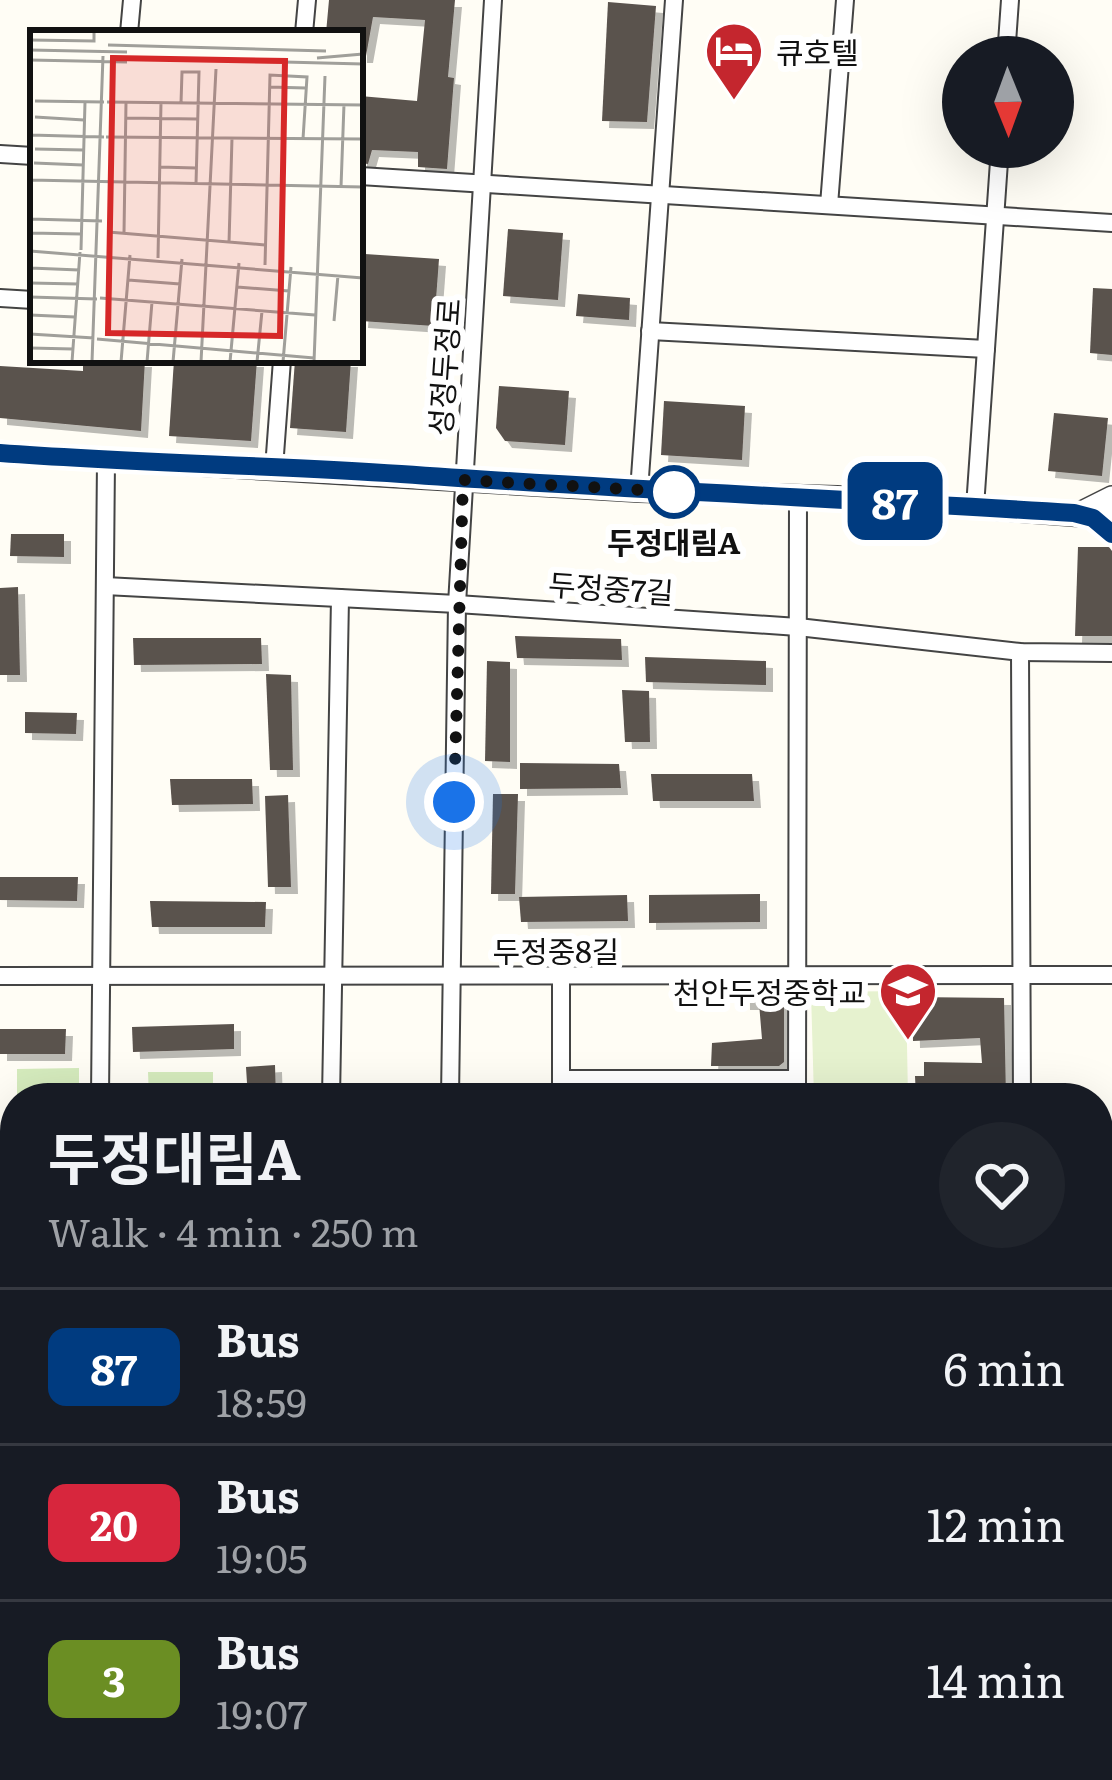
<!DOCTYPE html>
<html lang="en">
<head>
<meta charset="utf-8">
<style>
  :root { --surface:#171b24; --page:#20242c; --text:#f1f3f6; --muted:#9ea1a6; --line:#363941 }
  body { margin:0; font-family:Literata,"Noto Sans KR",serif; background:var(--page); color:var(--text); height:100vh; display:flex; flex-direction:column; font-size:45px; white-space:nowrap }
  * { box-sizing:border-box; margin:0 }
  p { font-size:39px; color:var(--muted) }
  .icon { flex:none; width:66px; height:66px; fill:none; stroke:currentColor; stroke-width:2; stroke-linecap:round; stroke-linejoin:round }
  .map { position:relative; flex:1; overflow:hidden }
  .drawer { position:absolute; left:0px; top:1083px; width:1113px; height:699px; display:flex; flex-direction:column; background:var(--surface); border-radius:48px 48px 0 0; box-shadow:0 12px 48px #0002 }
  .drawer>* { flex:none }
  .badge { padding:0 24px; border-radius:18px; font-size:42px; line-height:78px }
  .needle { width:78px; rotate:179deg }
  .tools { position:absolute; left:942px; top:36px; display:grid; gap:24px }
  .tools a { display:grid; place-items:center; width:132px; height:132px; border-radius:50%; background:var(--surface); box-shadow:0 12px 48px #0002; font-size:60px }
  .you { position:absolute; width:60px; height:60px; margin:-30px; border:9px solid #fff; border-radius:50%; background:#1a73e8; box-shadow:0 0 0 18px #1a73e833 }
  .map>.badge { position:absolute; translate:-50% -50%; box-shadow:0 0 0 6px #fff }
  .round { display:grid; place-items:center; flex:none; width:126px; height:126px; border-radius:63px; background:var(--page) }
  .summary { display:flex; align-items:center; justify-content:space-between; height:204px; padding:0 48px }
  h1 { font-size:57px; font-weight:700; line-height:90px }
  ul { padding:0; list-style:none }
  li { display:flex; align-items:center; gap:36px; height:156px; padding:0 48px; border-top:3px solid var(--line) }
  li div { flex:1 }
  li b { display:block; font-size:45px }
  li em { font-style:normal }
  li .badge { min-width:132px; font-weight:700; text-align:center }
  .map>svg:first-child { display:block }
  .green { fill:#d5ebbd }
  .pitch { fill:#e6f2cf }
  .building { fill:#5a524d; filter:url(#shadow) }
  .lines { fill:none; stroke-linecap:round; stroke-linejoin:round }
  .secondary-tunnel { stroke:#dbdad3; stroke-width:24; stroke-dasharray:24 12; stroke-linecap:butt }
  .minor-casing { stroke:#444; stroke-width:20 }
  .tertiary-casing { stroke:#444; stroke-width:24 }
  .secondary-casing { stroke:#333; stroke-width:27 }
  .minor { stroke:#fff; stroke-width:16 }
  .tertiary { stroke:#fff; stroke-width:21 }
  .secondary { stroke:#fff6b0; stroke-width:24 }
  .line-casing { stroke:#fff; stroke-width:27 }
  .line { stroke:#003b80; stroke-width:18 }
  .walk { stroke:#111; stroke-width:12; stroke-dasharray:0 21.6 }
  .stop-dot { fill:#fff; stroke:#003b80; stroke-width:6 }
  .labels { text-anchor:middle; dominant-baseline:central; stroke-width:12; stroke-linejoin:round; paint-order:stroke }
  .poi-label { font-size:30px; fill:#111; stroke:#fff; text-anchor:start }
  .street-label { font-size:30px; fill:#111; stroke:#fff }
  .stop-label { font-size:30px; font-weight:bold; fill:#111; stroke:#fff }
  .inset-road { fill:none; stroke:#a09f9a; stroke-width:3 }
  .view { fill:#d62828; fill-opacity:0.15; stroke:#d62828; stroke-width:6 }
  .inset-edge { fill:none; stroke:#111; stroke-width:6 }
</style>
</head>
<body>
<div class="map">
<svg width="1112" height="1780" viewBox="0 0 1112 1780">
  <defs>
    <filter id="shadow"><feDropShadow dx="7" dy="7" stdDeviation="0" flood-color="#0004"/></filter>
  </defs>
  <rect width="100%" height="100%" fill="#fffdf5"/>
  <g class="green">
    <path d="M 79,1068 L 79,1098 L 17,1098 L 17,1069 Z"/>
    <path d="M 148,1072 L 213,1072 L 213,1098 L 149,1098 Z"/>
    <path d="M 581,1087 L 777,1087 L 787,1098 L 572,1098 Z"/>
  </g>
  <path class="pitch" d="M 906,991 L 908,1098 L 814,1098 L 811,992 Z"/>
  <g class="building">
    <path d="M 329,0 L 455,0 L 448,77 L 454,78 L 447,169 L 418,167 L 418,152 L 372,150 L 368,164 L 360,163 L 360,96 L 417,101 L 425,20 L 373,17 L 366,56 L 360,56 L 360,33 L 326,33 Z"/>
    <path d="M 608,2 L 656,6 L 647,122 L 602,121 Z"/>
    <path d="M 508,229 L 563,233 L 558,300 L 503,296 Z"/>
    <path d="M 365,254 L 439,259 L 434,326 L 361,321 Z"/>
    <path d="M 1093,288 L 1112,289 L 1112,355 L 1090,353 Z"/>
    <path d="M 578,294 L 630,298 L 629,320 L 576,316 Z"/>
    <path d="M 83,360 L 145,360 L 141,431 L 0,418 L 0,366 L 83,371 Z"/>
    <path d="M 174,360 L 257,360 L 251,441 L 169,436 Z"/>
    <path d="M 295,360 L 351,360 L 346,432 L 290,428 Z"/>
    <path d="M 499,386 L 569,391 L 565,445 L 505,441 L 496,428 Z"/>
    <path d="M 664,401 L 745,406 L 742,460 L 661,455 Z"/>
    <path d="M 1054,413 L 1108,418 L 1102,476 L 1048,471 Z"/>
    <path d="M 11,534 L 64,534 L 64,557 L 10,556 Z"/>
    <path d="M 1078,547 L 1109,547 L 1112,551 L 1112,636 L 1075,636 Z"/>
    <path d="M 18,587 L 20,675 L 0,675 L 0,588 Z"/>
    <path d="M 515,636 L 621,639 L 622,660 L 517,658 Z"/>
    <path d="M 133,638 L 261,638 L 262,664 L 134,665 Z"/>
    <path d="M 645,657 L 766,661 L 766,685 L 646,682 Z"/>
    <path d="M 487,661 L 510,662 L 510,762 L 485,761 Z"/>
    <path d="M 266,674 L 291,675 L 293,770 L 270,770 Z"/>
    <path d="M 622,690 L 649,691 L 650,742 L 625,742 Z"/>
    <path d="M 25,712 L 77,713 L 76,734 L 25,733 Z"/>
    <path d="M 520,763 L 619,764 L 621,788 L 520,789 Z"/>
    <path d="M 651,774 L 752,774 L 754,801 L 653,801 Z"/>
    <path d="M 170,779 L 252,779 L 253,804 L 172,805 Z"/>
    <path d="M 493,794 L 518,794 L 515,894 L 491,894 Z"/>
    <path d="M 288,795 L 291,887 L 268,887 L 265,796 Z"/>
    <path d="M 0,877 L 78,877 L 77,901 L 0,900 Z"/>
    <path d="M 760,894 L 760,922 L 649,923 L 649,895 Z"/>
    <path d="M 627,895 L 628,921 L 521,922 L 519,897 Z"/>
    <path d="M 150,901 L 266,902 L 265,927 L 152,927 Z"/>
    <path d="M 743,988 L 782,988 L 784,991 L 784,1062 L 779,1066 L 711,1066 L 712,1043 L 762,1039 L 759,1003 L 743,1003 Z"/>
    <path d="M 912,997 L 1004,998 L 1006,1098 L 916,1098 L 915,1076 L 924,1076 L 924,1062 L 982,1063 L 980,1038 L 913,1041 Z"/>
    <path d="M 234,1024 L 234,1049 L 133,1052 L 132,1027 Z"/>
    <path d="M 0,1029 L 66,1029 L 65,1054 L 0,1054 Z"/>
    <path d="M 275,1065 L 276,1098 L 248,1098 L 246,1067 Z"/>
    <rect x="0" y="1180" width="15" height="28"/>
    <rect x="0" y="1635" width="15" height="37"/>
  </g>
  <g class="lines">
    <path class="secondary-tunnel" d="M 1072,1777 L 1112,1778"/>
    <defs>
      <g id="minor">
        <path d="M 129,33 L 132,0"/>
        <path d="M 304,33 L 307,0"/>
        <path d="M 1006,57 L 1010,0"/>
        <path d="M 0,154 L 33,156"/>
        <path d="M 360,176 L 1112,223"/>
        <path d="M 829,205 L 845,0"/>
        <path d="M 0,298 L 33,300"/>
        <path d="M 650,331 L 986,349"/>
        <path d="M 274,468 L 282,360"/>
        <path d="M 639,491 L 674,0"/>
        <path d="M 975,507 L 1000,147"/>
        <path d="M 105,586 L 457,604 L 798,627 L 1020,652 L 1112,653"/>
        <path d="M 1020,652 L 1022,1098"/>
        <path d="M 0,976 L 1112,975"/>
        <path d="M 561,1079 L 797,1079"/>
        <path d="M 100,1098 L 106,461"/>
        <path d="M 331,1098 L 340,598"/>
        <path d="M 450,1098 L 457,604 L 493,0"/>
        <path d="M 561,1098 L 561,977"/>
        <path d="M 797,1098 L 798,496"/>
        <path d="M 1098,1270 L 1112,1270"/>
        <path d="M 0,1279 L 15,1279"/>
        <path d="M 0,1392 L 15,1392"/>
        <path d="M 1098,1495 L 1112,1495"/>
        <path d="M 0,1503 L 15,1503"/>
        <path d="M 0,1607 L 15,1607"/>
        <path d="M 0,1689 L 15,1690"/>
      </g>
      <g id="tertiary">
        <path d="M 0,453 L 639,491 L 837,497 L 1112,518"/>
        <path d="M 1080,513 L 1112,497"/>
      </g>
      <g id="secondary">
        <path d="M 1098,1755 L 1112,1755"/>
        <path d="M 0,1768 L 391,1771 L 404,1775 L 1072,1777"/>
      </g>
    </defs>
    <use href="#minor" class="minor-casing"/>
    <use href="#tertiary" class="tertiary-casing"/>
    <use href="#secondary" class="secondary-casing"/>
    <use href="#minor" class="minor"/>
    <use href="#tertiary" class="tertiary"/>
    <use href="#secondary" class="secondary"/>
  </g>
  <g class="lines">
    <defs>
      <path id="line" d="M 0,453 C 133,463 267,465 401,474 C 625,490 849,499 1074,513 L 1093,518 L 1112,534"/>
    </defs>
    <use href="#line" class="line-casing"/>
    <use href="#line" class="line"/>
    <path class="walk" d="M 454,802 L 463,480 L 679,492 L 674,492"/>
  </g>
  <defs>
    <symbol id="hotel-pin" viewBox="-11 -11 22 30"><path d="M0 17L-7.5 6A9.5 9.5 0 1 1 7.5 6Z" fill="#c4262e" stroke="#fff"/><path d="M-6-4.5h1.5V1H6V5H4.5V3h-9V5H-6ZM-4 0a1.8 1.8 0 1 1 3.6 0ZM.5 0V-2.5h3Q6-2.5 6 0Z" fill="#fff"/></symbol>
    <symbol id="school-pin" viewBox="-11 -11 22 30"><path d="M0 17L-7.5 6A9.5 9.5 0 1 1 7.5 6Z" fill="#c4262e" stroke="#fff"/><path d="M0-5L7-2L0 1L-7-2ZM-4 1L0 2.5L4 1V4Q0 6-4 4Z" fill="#fff"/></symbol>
  </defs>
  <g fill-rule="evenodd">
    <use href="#hotel-pin" x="701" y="18" width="66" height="90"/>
    <use href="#school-pin" x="875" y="958" width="66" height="90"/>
  </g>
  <circle class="stop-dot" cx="674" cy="492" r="24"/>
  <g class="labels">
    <g class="poi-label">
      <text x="776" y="51">큐호텔</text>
      <text x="866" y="991" text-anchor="end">천안두정중학교</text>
    </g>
    <g class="street-label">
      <text transform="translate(443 367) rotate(-86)">성정두정로</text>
      <text transform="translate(611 587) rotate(4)">두정중7길</text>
      <text x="556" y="950">두정중8길</text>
    </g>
    <g class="stop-label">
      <text x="674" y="541">두정대림A</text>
    </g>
  </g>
  <g transform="translate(30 30)">
    <rect width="333" height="333" fill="#fffdf5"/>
    <path class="inset-road" d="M 0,10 L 64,11 L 64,1M 78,15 L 296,21M 0,20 L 97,22M 89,28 L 333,34M 287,28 L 333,24M 0,30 L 97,32M 0,38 L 0,245M 239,57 L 276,58M 5,71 L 74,72M 77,72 L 333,75M 151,73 L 152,42 L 169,42 L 166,154M 5,87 L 54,90M 95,88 L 167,89M 0,105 L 74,107M 76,107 L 333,109M 5,119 L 53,120M 4,133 L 53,135M 129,137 L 166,138M 0,150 L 333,157M 311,157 L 314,74M 0,189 L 72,191M 78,202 L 235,215M 0,203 L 51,204M 94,203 L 96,72M 199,213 L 202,108M 51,220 L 55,72M 0,221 L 333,248M 128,228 L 131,72M 235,235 L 240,45 L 277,47 L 273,109M 0,238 L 49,240M 98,250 L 150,254M 0,253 L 48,254M 207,257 L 259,261M 0,267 L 67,269M 70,268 L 285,285M 0,285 L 45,287M 304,291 L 308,245M 0,304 L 64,308M 67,309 L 284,328M 0,318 L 43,319M 42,332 L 50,222M 62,332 L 73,26M 91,332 L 100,225M 117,332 L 122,272M 143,332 L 152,229M 171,332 L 186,39M 200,332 L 209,233M 227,332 L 232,281M 253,332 L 261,237M 284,332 L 295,46"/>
    <path class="view" d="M 83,28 L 255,31 L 250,306 L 78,303 Z"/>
    <rect width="333" height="333" class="inset-edge"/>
  </g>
</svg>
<div class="tools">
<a><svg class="needle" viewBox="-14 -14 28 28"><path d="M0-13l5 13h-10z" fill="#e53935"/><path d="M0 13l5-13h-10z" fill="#9ea1a6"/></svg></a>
</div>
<div class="you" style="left:454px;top:802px"></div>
<b class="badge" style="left:895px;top:501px;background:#003b80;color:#fff">87</b>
<section class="drawer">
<div class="summary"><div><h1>두정대림A</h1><p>Walk · 4 min · 250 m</p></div><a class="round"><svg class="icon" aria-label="heart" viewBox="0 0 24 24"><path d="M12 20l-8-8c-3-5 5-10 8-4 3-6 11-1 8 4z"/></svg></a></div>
<ul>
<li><span class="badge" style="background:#003b80;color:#fff">87</span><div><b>Bus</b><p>18:59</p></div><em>6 min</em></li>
<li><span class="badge" style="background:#d7263d;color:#fff">20</span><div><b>Bus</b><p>19:05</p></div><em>12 min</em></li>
<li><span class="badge" style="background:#6b8e23;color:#fff">3</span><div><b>Bus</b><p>19:07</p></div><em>14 min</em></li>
</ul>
</section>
</div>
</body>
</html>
